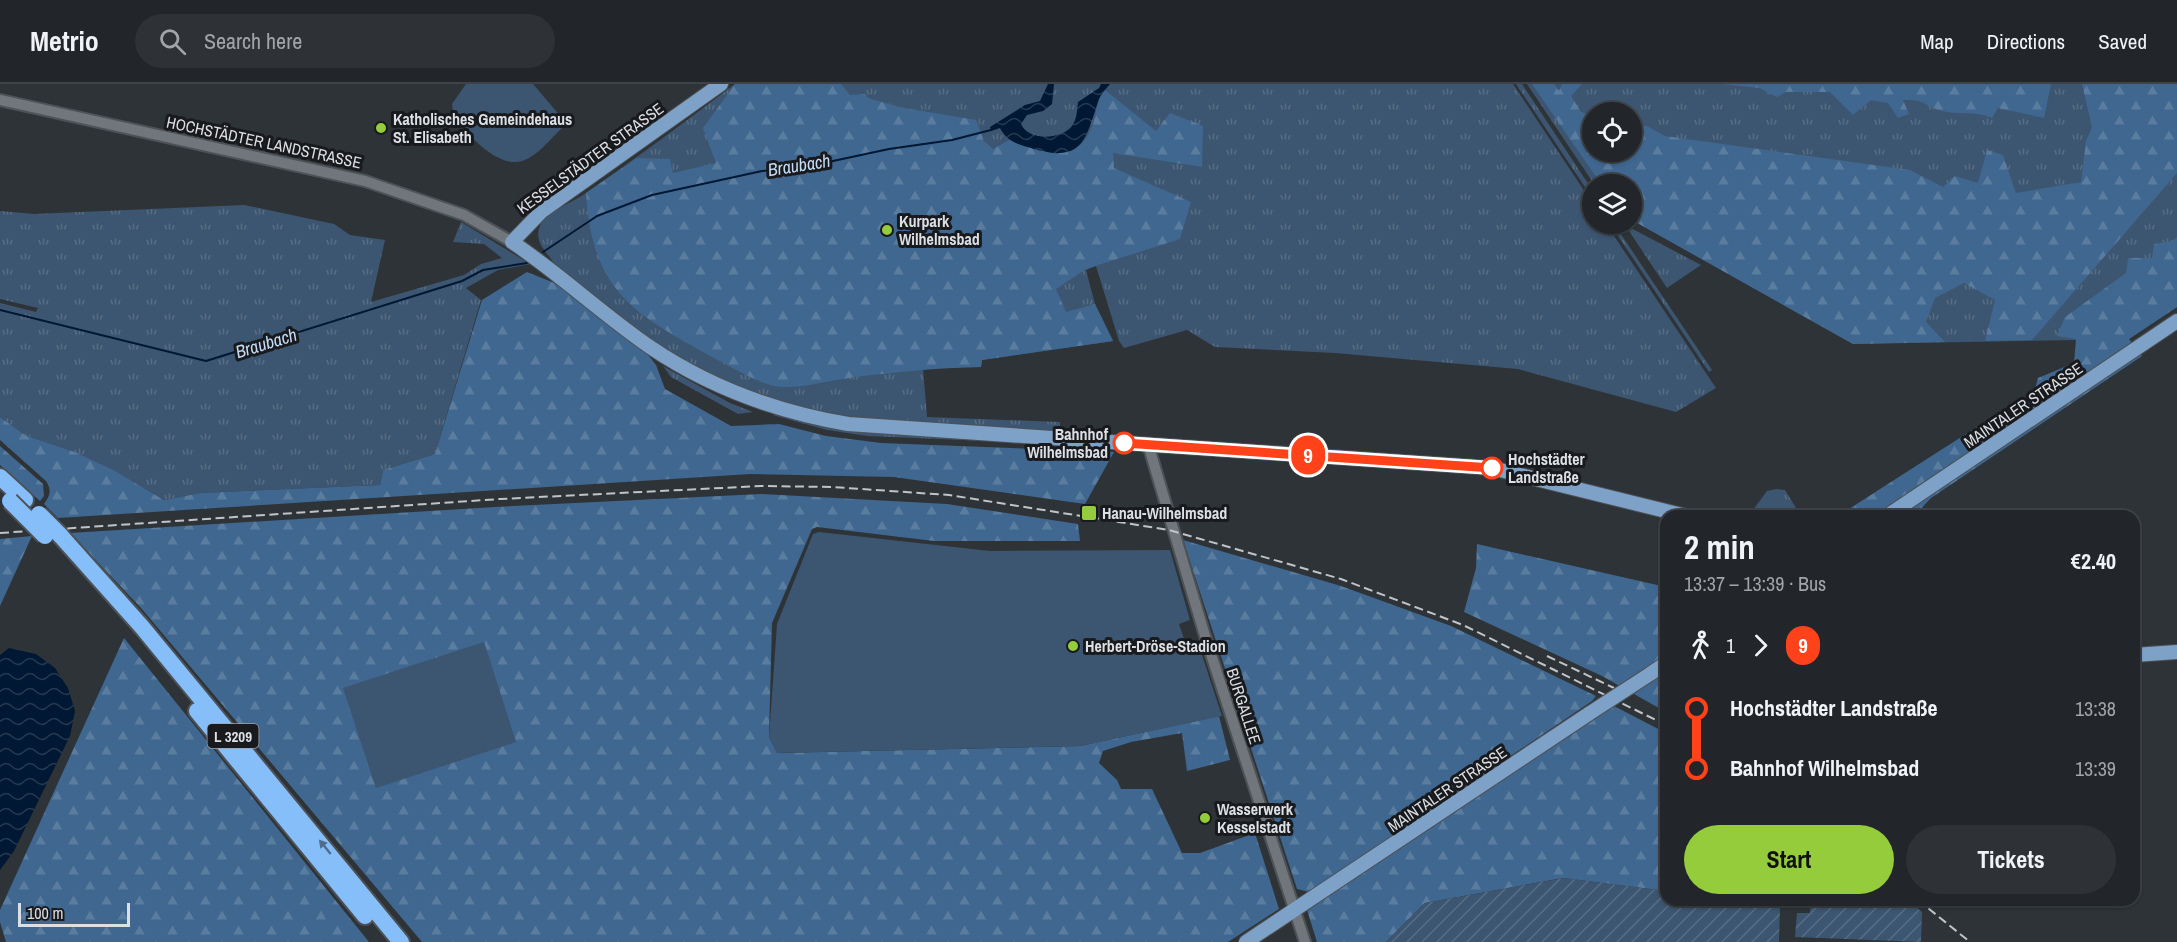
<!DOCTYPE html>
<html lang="en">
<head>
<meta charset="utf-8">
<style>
  :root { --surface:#22262a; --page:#2e3236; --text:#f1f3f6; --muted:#a2a5a8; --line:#3f4347; --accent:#95cc3b }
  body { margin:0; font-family:"Archivo Narrow",sans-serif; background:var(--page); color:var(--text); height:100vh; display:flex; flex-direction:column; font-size:22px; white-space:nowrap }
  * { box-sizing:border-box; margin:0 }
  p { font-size:20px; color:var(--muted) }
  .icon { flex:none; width:33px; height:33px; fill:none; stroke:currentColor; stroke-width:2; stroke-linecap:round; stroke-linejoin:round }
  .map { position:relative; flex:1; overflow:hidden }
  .side { position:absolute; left:1660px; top:426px; width:480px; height:396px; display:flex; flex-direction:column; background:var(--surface); border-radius:18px; box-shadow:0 2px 4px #0004,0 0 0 2px var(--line) }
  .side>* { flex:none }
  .badge { padding:0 12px; border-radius:20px; font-size:21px; line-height:39px }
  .tools { position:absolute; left:1582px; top:18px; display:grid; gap:12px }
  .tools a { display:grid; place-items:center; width:60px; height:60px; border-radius:50%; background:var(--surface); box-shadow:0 2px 4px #0004,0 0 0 2px var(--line); font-size:30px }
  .scale { position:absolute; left:18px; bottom:15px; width:112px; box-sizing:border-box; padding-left:6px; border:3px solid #dcdfe3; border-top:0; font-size:16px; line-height:21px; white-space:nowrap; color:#dcdfe3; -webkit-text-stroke:4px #181a1d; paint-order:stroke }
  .map>.badge { position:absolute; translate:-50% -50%; box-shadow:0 0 0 3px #fff }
  .legs { display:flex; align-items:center; gap:9px; height:66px; padding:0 24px; font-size:20px }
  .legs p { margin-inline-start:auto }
  .headline { display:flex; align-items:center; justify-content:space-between; height:102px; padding:0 24px }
  h1 { font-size:33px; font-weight:700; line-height:45px }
  .action { display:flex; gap:12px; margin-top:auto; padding:12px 24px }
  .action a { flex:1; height:69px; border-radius:36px; background:var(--accent); color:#111; font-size:24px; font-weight:700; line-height:69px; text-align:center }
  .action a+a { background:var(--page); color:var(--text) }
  ul { padding:0 24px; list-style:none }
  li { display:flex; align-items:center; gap:21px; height:60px; font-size:22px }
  li i { display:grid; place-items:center; width:9px; height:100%; margin:0 8px; background:currentColor }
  li i::after { content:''; width:15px; height:15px; margin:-8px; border:4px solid; border-radius:50%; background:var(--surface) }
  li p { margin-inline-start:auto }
  li:first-child i { background:linear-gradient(#0000 50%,currentColor 0) }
  li:last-child i { background:linear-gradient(currentColor 50%,#0000 0) }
  header { display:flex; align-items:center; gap:36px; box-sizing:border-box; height:84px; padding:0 30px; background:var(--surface); border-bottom:2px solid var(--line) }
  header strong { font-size:28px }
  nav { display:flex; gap:33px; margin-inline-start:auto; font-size:21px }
  .search { width:420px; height:54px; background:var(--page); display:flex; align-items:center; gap:15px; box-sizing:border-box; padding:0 21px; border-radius:33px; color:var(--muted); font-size:22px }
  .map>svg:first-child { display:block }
  .grass { fill:url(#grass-tufts); fill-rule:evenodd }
  .forest { fill:url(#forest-firs) }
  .garden { fill:url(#garden-furrows) }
  .pitch { fill:#3c5570 }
  .water { fill:url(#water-waves) }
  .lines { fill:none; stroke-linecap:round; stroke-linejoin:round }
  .stream { stroke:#001833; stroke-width:2 }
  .minor-casing { stroke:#4d5256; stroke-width:14 }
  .major-casing { stroke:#4d5256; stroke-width:16 }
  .highway-casing { stroke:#4d5256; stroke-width:20 }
  .minor { stroke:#71767c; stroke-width:10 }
  .major { stroke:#7ea1c8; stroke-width:14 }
  .highway { stroke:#86befa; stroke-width:16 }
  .rail { stroke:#c0c4c8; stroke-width:2; stroke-dasharray:9 4.5; stroke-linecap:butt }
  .major-bridge-casing { stroke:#4d5256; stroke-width:16; stroke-linecap:butt }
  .highway-bridge-casing { stroke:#4d5256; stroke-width:20; stroke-linecap:butt }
  .major-bridge { stroke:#7ea1c8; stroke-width:14 }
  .highway-bridge { stroke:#86befa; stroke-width:16 }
  .oneway { fill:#4f6c8c }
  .line-1-casing { stroke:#fff; stroke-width:14 }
  .line-1 { stroke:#ff421a; stroke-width:9 }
  .poi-dot { fill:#95cc3b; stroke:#181a1d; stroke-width:2 }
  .stop-1-dot { fill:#fff; stroke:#ff421a; stroke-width:3 }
  .labels { text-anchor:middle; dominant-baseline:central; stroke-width:6; stroke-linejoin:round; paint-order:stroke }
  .shield { fill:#181a1d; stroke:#a1a4a8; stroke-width:1.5 }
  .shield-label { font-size:15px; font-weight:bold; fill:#dcdfe3 }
  .poi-label { font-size:16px; font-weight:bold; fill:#dcdfe3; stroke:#181a1d; text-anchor:start }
  .street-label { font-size:16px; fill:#dcdfe3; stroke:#181a1d }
  .stop-label { font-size:16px; font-weight:bold; fill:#dcdfe3; stroke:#181a1d; text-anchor:end }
  .water-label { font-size:18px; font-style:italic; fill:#c4dcf5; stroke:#181a1d }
</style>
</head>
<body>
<header>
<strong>Metrio</strong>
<div class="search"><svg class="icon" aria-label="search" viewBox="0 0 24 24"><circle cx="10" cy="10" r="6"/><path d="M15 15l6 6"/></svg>Search here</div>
<nav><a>Map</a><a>Directions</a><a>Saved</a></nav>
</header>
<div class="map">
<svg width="2177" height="858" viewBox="0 0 2177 858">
  <defs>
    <pattern id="grass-tufts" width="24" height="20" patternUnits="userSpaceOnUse" patternTransform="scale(1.5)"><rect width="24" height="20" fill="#3c5570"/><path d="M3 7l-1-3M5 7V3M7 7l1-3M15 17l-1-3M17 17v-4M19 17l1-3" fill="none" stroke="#586d84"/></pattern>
    <pattern id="forest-firs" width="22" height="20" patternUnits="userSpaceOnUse" patternTransform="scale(1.5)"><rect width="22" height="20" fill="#3f678f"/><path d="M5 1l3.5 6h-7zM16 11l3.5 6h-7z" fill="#5a7c9f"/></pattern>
    <pattern id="garden-furrows" width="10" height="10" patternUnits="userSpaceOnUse" patternTransform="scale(1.5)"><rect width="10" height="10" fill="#3c5570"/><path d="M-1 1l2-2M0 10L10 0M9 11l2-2" fill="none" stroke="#586d84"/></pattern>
    <pattern id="water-waves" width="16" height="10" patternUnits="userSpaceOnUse" patternTransform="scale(1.5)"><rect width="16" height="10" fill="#001833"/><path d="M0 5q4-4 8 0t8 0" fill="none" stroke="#253950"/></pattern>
  </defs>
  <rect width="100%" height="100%" fill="#2e3338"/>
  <g class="grass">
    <path d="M 735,0 L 1513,0 L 1593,120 L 1593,140 L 1606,140 L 1716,304 L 1676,328 L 1518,285 L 1335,269 L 1215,263 L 1187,246 L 1124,264 L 1119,257 L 1096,182 L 1086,186 L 1095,220 L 1113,257 L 982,276 L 981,283 L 923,284 L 927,333 L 1060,338 L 1060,350 L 848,336 L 778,320 L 681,279 L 556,186 C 553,170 532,162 540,142 C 544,129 571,119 583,111 C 635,75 685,38 735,0 Z"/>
    <path d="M 1516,0 L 1522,0 L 1593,107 L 1593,115 Z"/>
    <path d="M 1527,0 L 2177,0 L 2177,223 L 2129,255 L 1853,260 L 1632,136 L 1632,100 L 1594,100 ZM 1593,28 L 1632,28 L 1632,68 L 1593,68 Z"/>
    <path d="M 244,121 L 334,140 L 350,151 L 385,156 L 371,218 L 464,191 L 481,180 L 502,174 L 484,160 L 453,158 L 461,138 L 530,180 L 498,186 L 466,204 L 481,216 L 435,370 L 383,386 L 380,401 L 200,409 L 164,416 L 114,386 L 75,368 L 25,351 L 0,333 L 0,219 L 36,228 L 38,224 L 0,215 L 0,127 L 34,130 Z"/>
    <path d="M 1610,140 L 1614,140 L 1712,286 L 1709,288 Z"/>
    <path d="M 1625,141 L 1701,181 L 1667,204 Z"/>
    <path d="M 663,282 L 730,319 L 753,328 L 738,330 L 671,293 Z"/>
    <path d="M 779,327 L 1059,360 L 868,352 L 827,346 L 773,331 Z"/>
    <path d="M 1776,405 L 1785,406 L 1801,432 L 1752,432 L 1750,430 L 1767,407 Z"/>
  </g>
  <g class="forest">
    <path d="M 735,0 L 841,0 L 850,11 L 865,10 L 868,14 L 899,23 L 976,36 L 984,57 L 993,65 L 1009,56 C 1022,62 1059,69 1073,65 C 1082,62 1087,54 1091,45 C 1097,32 1095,17 1105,6 L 1156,47 L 1170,29 L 1203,42 L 1202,83 L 1113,69 L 1114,84 L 1191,118 L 1180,155 L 1086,185 L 1056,205 L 1066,228 L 1095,220 L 1113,257 L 982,276 L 981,283 C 936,284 893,288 849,294 C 828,297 803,304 781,303 C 762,302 732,283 714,274 C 634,230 592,208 586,109 L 637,74 L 670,75 L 673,89 L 716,79 L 703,44 Z"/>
    <path d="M 1532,0 L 1554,0 L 1559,7 L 1562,0 L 1582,0 L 1571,12 L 1581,28 L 1593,31 L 1593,68 L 1632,68 L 1632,39 L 1647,42 L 1665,52 L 1910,86 L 1943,103 L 1955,92 L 1978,99 L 1987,66 L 2003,71 L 2016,109 L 2081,98 L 2086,57 L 2092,43 L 2082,0 L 2177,0 L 2177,89 L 2032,256 L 1985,257 L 1995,216 L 1964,199 L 1935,214 L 1926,238 L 1945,258 L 1853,260 L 1632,136 L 1632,100 L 1601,100 Z"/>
    <path d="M 1722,0 L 2051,0 L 2044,34 L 1998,24 L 1992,34 C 1975,26 1957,32 1939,26 C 1920,19 1926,16 1903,16 L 1909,30 L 1898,34 L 1888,19 L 1871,16 L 1853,31 L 1830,8 L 1786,8 L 1777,13 L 1759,4 Z"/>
    <path d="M 2177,153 L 2177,223 L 2129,255 L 2142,272 L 1931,414 L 1914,432 L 1838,432 L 1983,339 L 2004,336 L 2032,316 L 2038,294 L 2074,279 L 2076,255 L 2057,252 L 2065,233 L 2126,189 L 2128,174 L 2152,174 L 2154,160 L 2172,157 Z"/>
    <path d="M 527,188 L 557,200 L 649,272 L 656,281 L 665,305 L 731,342 L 779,340 L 826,352 L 881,359 L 1114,368 L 1085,420 L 894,393 L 750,390 L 58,434 L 44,420 C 50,412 52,406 46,397 L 0,356 L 0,333 L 25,351 L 75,368 L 114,386 L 164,416 L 200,409 L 380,401 L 383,386 L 435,370 L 482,216 Z"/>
    <path d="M 0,362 L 43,400 L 44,412 L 40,417 L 0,381 Z"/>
    <path d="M 761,410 L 947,420 L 1078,440 L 1080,457 L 934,457 L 817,443 L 812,445 L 772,539 L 769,653 L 777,669 L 1080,662 L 1219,632 L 1230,676 L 1187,687 L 1182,649 L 1131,658 L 1103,667 L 1099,679 L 1117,696 L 1121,705 L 1152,705 L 1182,769 L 1200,769 L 1255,749 L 1279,825 L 1228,858 L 422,858 L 141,524 L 70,449 L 495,423 Z"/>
    <path d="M 32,452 L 0,522 L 0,455 Z"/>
    <path d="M 1183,456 L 1341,502 L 1451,542 L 1596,612 L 1592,617 L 1309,808 L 1297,805 Z"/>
    <path d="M 1477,460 L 1666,503 L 1666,628 L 1602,592 L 1464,528 L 1476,484 Z"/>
    <path d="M 124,554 L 369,858 L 6,858 L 0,838 L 0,826 Z"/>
    <path d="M 1614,622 L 1666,649 L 1666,807 L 1563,794 L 1425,819 L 1386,858 L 1317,858 L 1307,826 Z"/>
  </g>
  <g class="garden">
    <path d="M 1564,794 L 1666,807 L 1666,816 L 1735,816 L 1780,822 L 1779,858 L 1386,858 L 1425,819 Z"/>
    <path d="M 1811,816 L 1908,816 L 1922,828 L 1921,858 L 1795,853 L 1797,829 L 1810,829 Z"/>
  </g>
  <g class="pitch">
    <path d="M 466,0 L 533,0 L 562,34 L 562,44 C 551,54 537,73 522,77 C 498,85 463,48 453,28 L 452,20 Z"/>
    <path d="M 819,448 L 990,467 L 1170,466 L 1190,536 L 1179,540 L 1185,558 L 1189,558 L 1194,570 L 1202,571 L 1222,632 L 1080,662 L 777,669 L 769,653 L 777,540 L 813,450 Z"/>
    <path d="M 484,558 L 516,658 L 376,704 L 343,604 Z"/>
  </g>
  <g class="water">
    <path d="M 1048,0 L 1054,0 L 1052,20 L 1043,27 L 1027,31 L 1021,40 C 1028,57 1061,56 1072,42 C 1077,35 1077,26 1078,18 L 1099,4 L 1101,0 L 1110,0 C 1106,5 1101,10 1099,15 C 1086,52 1085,80 1034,65 C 1020,61 1007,58 1000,44 L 991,47 L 990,43 L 1025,21 L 1040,17 Z"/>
    <path d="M 9,564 L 36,570 L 55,584 L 68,604 L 75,627 L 70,652 L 14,767 L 0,786 L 0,571 Z"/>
  </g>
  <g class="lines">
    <g class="stream">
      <path d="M 543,168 L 597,132 L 652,111 L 762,87 L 805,83 L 889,65 L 952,56 L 991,46"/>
      <path d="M 0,226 L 206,277 L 462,197 L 483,186 L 527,179"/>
    </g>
    <defs>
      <g id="minor">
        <path d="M 0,16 L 365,97 L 464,131 L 512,158"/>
        <path d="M 1148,360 L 1205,552 L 1305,858"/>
      </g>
      <g id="major">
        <path d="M 721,0 L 542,127 L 512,158 C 560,190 602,230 650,263 C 709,303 778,328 848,340 L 1492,384 L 1686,432"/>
        <path d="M 1887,432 L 2177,237"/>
        <path d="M 2134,571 L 2177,568"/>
        <path d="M 1650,590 L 1666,579"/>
        <path d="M 1246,858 L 1590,629"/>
      </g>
      <g id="highway">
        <path d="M 0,393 L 25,416"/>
        <path d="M 60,451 L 142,543 L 401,858"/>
        <path d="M 197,627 L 365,832"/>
      </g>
    </defs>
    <use href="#minor" class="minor-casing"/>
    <use href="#major" class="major-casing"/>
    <use href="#highway" class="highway-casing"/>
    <use href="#minor" class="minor"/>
    <use href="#major" class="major"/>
    <use href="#highway" class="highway"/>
    <g class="rail">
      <path d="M 0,449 L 500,415 L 761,402 L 832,403 L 949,411 L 1169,446 L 1341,495 L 1463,541 L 1666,641"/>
      <path d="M 1547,572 L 1614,604"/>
      <path d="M 1918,816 L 1970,858"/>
    </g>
    <defs>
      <path id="major-bridge" d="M 1590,629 L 1650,590"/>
      <g id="highway-bridge">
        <path d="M 10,417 L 45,452"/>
        <path d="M 39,430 L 60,451"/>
      </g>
    </defs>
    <use href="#major-bridge" class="major-bridge-casing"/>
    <use href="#highway-bridge" class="highway-bridge-casing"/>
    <use href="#major-bridge" class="major-bridge"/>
    <use href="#highway-bridge" class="highway-bridge"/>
  </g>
  <defs><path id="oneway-solid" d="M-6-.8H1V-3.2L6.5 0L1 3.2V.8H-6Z" transform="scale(1.5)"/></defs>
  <use class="oneway" href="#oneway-solid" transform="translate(325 763) rotate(-129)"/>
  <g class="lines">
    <defs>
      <path id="line-1" d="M 1124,359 L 1492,384"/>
    </defs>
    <use href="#line-1" class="line-1-casing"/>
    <use href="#line-1" class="line-1"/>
  </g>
  <g class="poi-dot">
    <circle cx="381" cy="44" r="6"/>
    <circle cx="887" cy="146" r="6"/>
    <rect x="1081" y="421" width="16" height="16" rx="3"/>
    <circle cx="1073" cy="562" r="6"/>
    <circle cx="1205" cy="734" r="6"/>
  </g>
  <g class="stop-1-dot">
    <circle cx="1124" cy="359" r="10"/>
    <circle cx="1492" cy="384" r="10"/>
  </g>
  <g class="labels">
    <rect class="shield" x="207.5" y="640" width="51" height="24" rx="4.5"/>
    <g class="shield-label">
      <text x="233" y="652">L 3209</text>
    </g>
    <g class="poi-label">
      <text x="393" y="35">Katholisches Gemeindehaus<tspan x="393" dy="18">St. Elisabeth</tspan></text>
      <text x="899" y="137">Kurpark<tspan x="899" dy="18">Wilhelmsbad</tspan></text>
      <text x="1102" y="429">Hanau-Wilhelmsbad</text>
      <text x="1085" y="562">Herbert-Dröse-Stadion</text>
      <text x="1217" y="725">Wasserwerk<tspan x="1217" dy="18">Kesselstadt</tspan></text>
    </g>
    <g class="street-label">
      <text transform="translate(264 58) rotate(12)">HOCHSTÄDTER LANDSTRASSE</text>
      <text transform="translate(590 74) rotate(-36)">KESSELSTÄDTER STRASSE</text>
      <text transform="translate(2023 321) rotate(-34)">MAINTALER STRASSE</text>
      <text transform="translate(1244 622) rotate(72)">BURGALLEE</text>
      <text transform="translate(1447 705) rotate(-34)">MAINTALER STRASSE</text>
    </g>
    <g class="stop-label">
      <text x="1108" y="350">Bahnhof<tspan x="1108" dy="18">Wilhelmsbad</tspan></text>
      <text x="1508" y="375" text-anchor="start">Hochstädter<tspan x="1508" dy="18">Landstraße</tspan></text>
    </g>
    <g class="water-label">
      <text transform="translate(799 81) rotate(-9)">Braubach</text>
      <text transform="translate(266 259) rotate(-17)">Braubach</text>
    </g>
  </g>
</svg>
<div class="tools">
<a><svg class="icon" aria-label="locate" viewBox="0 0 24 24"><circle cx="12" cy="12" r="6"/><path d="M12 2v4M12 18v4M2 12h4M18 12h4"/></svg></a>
<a><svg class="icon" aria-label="layers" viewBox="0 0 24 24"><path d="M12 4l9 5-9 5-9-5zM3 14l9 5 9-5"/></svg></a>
</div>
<div class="scale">100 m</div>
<b class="badge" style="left:1308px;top:371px;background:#ff421a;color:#fff">9</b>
<section class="side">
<div class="headline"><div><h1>2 min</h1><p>13:37 – 13:39 · Bus</p></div><b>€2.40</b></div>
<div class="legs"><svg class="icon" aria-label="walk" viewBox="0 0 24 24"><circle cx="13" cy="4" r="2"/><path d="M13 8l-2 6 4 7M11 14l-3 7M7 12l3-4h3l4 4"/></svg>1<svg class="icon" aria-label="forward" viewBox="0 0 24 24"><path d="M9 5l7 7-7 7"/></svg><b class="badge" style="background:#ff421a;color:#fff">9</b></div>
<ul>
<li><i style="color:#ff421a"></i><b>Hochstädter Landstraße</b><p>13:38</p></li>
<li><i style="color:#ff421a"></i><b>Bahnhof Wilhelmsbad</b><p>13:39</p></li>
</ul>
<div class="action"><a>Start</a><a>Tickets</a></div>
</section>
</div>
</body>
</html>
